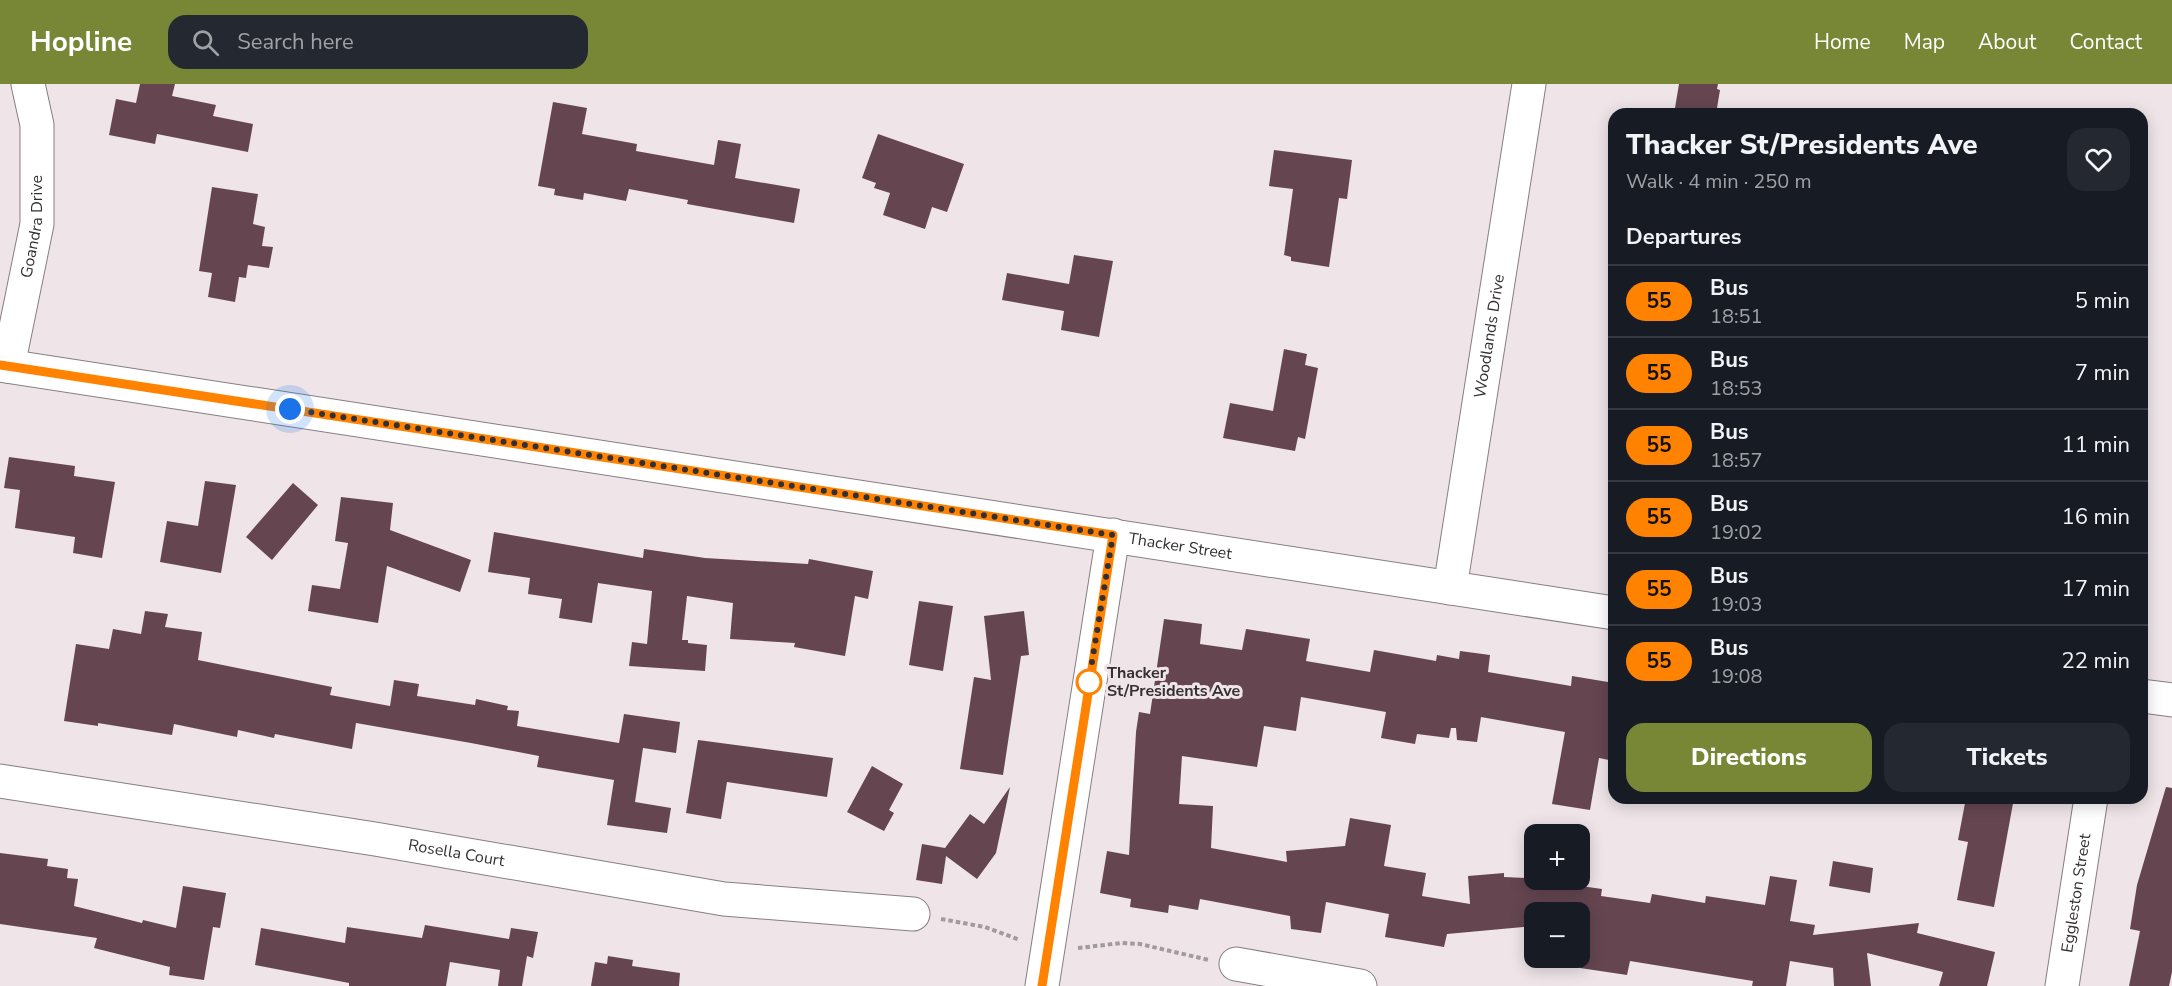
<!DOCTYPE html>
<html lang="en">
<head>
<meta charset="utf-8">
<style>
  :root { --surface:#171b24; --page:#242831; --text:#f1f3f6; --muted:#9ea1a6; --line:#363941; --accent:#778736 }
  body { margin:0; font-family:"Nunito Sans",sans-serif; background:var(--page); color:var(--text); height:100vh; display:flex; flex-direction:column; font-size:22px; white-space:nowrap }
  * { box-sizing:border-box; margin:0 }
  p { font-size:20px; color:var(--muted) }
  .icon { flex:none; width:33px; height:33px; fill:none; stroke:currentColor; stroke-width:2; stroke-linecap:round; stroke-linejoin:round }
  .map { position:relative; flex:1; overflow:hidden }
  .panel { position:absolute; left:1608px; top:24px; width:540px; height:696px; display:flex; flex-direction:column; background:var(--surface); border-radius:18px; box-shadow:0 3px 15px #0003 }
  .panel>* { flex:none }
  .badge { padding:0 12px; border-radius:20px; font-size:21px; line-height:39px }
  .controls { position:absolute; left:1524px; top:740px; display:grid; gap:12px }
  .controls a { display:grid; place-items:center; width:66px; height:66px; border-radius:12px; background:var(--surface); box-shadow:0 3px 15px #0003; font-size:30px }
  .you { position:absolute; width:30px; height:30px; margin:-15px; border:4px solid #fff; border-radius:50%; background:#1a73e8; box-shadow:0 0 0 9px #1a73e833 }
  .map>.badge { position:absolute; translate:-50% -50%; box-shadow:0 0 0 3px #fff }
  h2 { padding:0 18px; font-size:22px; line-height:54px }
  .round { display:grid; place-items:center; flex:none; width:63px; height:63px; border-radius:18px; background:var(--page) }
  .headline { display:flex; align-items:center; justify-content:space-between; height:102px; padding:0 18px }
  h1 { font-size:28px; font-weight:800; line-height:45px }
  .cta { display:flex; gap:12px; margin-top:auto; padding:12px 18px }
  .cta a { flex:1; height:69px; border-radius:18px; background:var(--accent); color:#fff; font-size:24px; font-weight:800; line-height:69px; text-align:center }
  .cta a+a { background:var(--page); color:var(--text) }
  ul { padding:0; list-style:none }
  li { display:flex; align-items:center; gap:18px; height:72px; padding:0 18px; border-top:2px solid var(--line) }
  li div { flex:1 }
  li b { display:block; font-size:22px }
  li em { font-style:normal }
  li .badge { min-width:66px; font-weight:700; text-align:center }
  header { display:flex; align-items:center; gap:36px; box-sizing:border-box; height:84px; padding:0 30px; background:var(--accent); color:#fff }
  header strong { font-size:28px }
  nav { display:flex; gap:33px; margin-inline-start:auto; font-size:21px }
  .search { width:420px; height:54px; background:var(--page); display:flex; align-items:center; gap:15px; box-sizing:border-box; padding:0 21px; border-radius:18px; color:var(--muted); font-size:22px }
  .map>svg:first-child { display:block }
  .building { fill:#654650 }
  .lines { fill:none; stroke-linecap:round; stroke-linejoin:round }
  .minor-casing { stroke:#877e80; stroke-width:35 }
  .path { stroke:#a29b9d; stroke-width:4; stroke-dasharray:4.5 3; stroke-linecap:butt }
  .minor { stroke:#fff; stroke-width:33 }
  .line-casing { stroke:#fff; stroke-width:14 }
  .line { stroke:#ff8200; stroke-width:9 }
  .walk { stroke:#343031; stroke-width:6; stroke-dasharray:0 10.8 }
  .stop-dot { fill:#fff; stroke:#ff8200; stroke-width:3 }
  .labels { text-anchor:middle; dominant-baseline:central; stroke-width:6; stroke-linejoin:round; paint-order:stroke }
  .street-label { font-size:16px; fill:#343031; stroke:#efe5e8 }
  .stop-label { font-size:16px; font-weight:bold; fill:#343031; stroke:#efe5e8; text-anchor:start }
</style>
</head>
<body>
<header>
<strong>Hopline</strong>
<div class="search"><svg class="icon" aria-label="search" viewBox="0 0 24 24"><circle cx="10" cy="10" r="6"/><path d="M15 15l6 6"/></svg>Search here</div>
<nav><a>Home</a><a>Map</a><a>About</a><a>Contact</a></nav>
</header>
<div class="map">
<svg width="2172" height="902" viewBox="0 0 2172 902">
  <rect width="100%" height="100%" fill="#efe5e8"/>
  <g class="building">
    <path d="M 140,0 L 175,0 L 172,12 L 216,21 L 213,32 L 253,40 L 248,68 L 157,50 L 155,60 L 109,51 L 116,15 L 136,19 Z"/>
    <path d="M 1679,0 L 1718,0 L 1717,5 L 1720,6 L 1716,30 L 1674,30 Z"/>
    <path d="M 553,18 L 587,24 L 582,50 L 637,60 L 636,67 L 714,81 L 718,56 L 741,60 L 735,94 L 800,105 L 794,139 L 687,120 L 688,116 L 629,105 L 626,117 L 584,109 L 583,116 L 554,111 L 555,105 L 538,102 Z"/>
    <path d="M 878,50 L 964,80 L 947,128 L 932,123 L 925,145 L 883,131 L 890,109 L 874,104 L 876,99 L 862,94 Z"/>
    <path d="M 1274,66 L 1352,76 L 1347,115 L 1339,114 L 1329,183 L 1291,177 L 1291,173 L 1284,171 L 1293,105 L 1269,102 Z"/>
    <path d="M 212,103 L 258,110 L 253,140 L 265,143 L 262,162 L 273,163 L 269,184 L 248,181 L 246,194 L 239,193 L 235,218 L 208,213 L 212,189 L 199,187 Z"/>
    <path d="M 1074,171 L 1113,177 L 1099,253 L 1061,246 L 1064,227 L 1002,216 L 1007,189 L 1069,200 Z"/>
    <path d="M 1284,265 L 1307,270 L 1305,281 L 1318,284 L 1305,355 L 1298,353 L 1295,367 L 1223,354 L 1230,319 L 1273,327 Z"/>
    <path d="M 9,373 L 75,382 L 74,392 L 115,398 L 102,474 L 73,469 L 75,453 L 15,444 L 20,406 L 4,404 Z"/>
    <path d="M 205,397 L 236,401 L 221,489 L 160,478 L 167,437 L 198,442 Z"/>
    <path d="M 293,399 L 318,421 L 272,476 L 246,453 Z"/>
    <path d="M 341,413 L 393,419 L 390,446 L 471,476 L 460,508 L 387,482 L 378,539 L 308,527 L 312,501 L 340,505 L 348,459 L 335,457 Z"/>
    <path d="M 494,448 L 643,474 L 644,465 L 705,474 L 808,480 L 809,475 L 873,487 L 868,515 L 855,512 L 845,572 L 794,563 L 795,559 L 730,555 L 733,519 L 687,512 L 682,556 L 688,556 L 688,559 L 707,561 L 705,587 L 629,582 L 632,558 L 647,560 L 652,507 L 598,499 L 592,539 L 559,534 L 562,515 L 528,510 L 530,494 L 488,488 Z"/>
    <path d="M 919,517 L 953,522 L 943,587 L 909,581 Z"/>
    <path d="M 145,527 L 168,530 L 165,543 L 202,548 L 198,576 L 332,603 L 330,611 L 390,622 L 394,596 L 419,600 L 417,612 L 475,621 L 476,615 L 508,622 L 507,626 L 519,627 L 517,642 L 619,659 L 624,630 L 680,638 L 676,669 L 643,664 L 635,718 L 671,724 L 667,749 L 607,741 L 614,696 L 537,683 L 539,672 L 471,659 L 356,639 L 352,665 L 275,650 L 274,654 L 238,646 L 237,653 L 174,640 L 172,651 L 98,639 L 98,642 L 64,637 L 76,560 L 109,565 L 113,545 L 141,550 Z"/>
    <path d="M 1024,527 L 1029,571 L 1021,572 L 1003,691 L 960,685 L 974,593 L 991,596 L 984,532 Z"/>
    <path d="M 1164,535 L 1202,540 L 1200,560 L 1242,566 L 1246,545 L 1310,555 L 1306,577 L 1370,588 L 1374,566 L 1436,577 L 1437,571 L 1459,575 L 1460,567 L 1490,571 L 1488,588 L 1571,602 L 1572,592 L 1614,599 L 1614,677 L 1599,674 L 1590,726 L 1552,720 L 1565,648 L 1481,633 L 1477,658 L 1457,656 L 1456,644 L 1451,644 L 1449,654 L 1417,650 L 1415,660 L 1381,654 L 1386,628 L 1301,613 L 1296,647 L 1264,642 L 1257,683 L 1182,672 L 1179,720 L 1213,722 L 1211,764 L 1287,778 L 1286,767 L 1345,762 L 1350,734 L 1391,741 L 1384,782 L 1426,789 L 1422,812 L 1470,820 L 1468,792 L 1504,789 L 1504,793 L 1568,796 L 1567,800 L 1602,805 L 1601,812 L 1650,819 L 1652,810 L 1705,819 L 1706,812 L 1765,821 L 1770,792 L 1797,796 L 1790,837 L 1815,841 L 1813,851 L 1919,839 L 1917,849 L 1995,868 L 1987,902 L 1939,902 L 1943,888 L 1867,869 L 1871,902 L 1834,902 L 1833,884 L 1790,877 L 1786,902 L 1752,902 L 1753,897 L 1630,877 L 1627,891 L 1580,884 L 1580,828 L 1534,828 L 1534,842 L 1447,850 L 1444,863 L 1385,853 L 1389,830 L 1326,818 L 1321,849 L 1291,845 L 1290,832 L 1200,815 L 1198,826 L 1169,821 L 1168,829 L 1130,823 L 1131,815 L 1100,809 L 1107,767 L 1129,771 L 1136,648 L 1139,628 L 1150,630 Z"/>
    <path d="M 698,656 L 833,674 L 827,713 L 727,698 L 721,735 L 686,729 Z"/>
    <path d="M 872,682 L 903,700 L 889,726 L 894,729 L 884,747 L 847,728 Z"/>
    <path d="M 1010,703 L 996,769 L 977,795 L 946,772 L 942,800 L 916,796 L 922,760 L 945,764 L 970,730 L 984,740 Z"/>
    <path d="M 2166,703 L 2172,704 L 2172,888 L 2169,902 L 2129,902 L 2140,847 L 2130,845 L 2137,801 Z"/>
    <path d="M 1966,714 L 2014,714 L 1994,823 L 1957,816 L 1968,758 L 1958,756 Z"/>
    <path d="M 0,769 L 48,775 L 47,782 L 68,785 L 67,794 L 78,795 L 74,822 L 142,839 L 143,836 L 176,844 L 183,802 L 226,809 L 220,844 L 213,843 L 204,896 L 169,891 L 170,883 L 94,864 L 97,854 L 0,840 Z"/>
    <path d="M 1833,777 L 1873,784 L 1870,809 L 1829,802 Z"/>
    <path d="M 425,841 L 509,855 L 511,844 L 538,848 L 533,874 L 527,872 L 522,902 L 498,902 L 500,886 L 450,878 L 446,902 L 349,902 L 349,899 L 255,881 L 261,844 L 345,859 L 347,843 L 422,854 Z"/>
    <path d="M 608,872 L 633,876 L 632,882 L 680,889 L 679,902 L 591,902 L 595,878 L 607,880 Z"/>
  </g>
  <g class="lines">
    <defs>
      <g id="minor">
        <path id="s1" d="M 0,281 L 1614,529"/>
        <path id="s2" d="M 8,282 L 37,140 L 37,41 L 28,0"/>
        <path id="s3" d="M 1450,504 L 1529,0"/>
        <path d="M 2142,612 L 2172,616"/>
        <path id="s4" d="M 0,697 L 375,755 L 724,815 L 913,830"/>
        <path d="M 1236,880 L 1360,902"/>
        <path d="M 1042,902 L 1113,451"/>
        <path id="s5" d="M 2062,902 L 2091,714"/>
      </g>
    </defs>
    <use href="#minor" class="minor-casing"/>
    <g class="path">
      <path d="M 941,835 L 985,843 L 1020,856"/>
      <path d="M 1078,864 L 1122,859 L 1140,860 L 1209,876"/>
    </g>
    <use href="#minor" class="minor"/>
  </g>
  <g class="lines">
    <defs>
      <path id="line" d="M 0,281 L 1113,451 L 1042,902"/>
    </defs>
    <use href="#line" class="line-casing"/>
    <use href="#line" class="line"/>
    <path class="walk" d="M 290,325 L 1113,451 L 1088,602 L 1089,598"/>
  </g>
  <circle class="stop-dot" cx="1089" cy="598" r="12"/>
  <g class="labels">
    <g class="street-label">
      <text stroke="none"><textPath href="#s2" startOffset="142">Goandra Drive</textPath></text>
      <text stroke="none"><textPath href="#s3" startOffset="255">Woodlands Drive</textPath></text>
      <text stroke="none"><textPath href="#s1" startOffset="1194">Thacker Street</textPath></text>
      <text stroke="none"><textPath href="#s4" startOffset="462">Rosella Court</textPath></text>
      <text stroke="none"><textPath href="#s5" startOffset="94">Eggleston Street</textPath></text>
    </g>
    <g class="stop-label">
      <text x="1107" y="589">Thacker<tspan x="1107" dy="18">St/Presidents Ave</tspan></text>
    </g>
  </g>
</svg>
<div class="controls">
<a>+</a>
<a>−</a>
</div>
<div class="you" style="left:290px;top:325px"></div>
<section class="panel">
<div class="headline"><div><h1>Thacker St/Presidents Ave</h1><p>Walk · 4 min · 250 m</p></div><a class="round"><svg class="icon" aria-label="heart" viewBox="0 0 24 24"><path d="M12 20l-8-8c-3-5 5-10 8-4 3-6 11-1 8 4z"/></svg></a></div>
<h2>Departures</h2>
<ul>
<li><span class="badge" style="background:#ff8200;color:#111">55</span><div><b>Bus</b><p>18:51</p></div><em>5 min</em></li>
<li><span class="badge" style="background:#ff8200;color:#111">55</span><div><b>Bus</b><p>18:53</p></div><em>7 min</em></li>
<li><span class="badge" style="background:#ff8200;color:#111">55</span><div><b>Bus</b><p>18:57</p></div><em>11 min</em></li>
<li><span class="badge" style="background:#ff8200;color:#111">55</span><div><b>Bus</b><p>19:02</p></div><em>16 min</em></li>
<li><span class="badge" style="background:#ff8200;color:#111">55</span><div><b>Bus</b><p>19:03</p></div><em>17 min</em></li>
<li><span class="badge" style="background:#ff8200;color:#111">55</span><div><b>Bus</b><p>19:08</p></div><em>22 min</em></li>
</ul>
<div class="cta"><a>Directions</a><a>Tickets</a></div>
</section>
</div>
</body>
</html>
